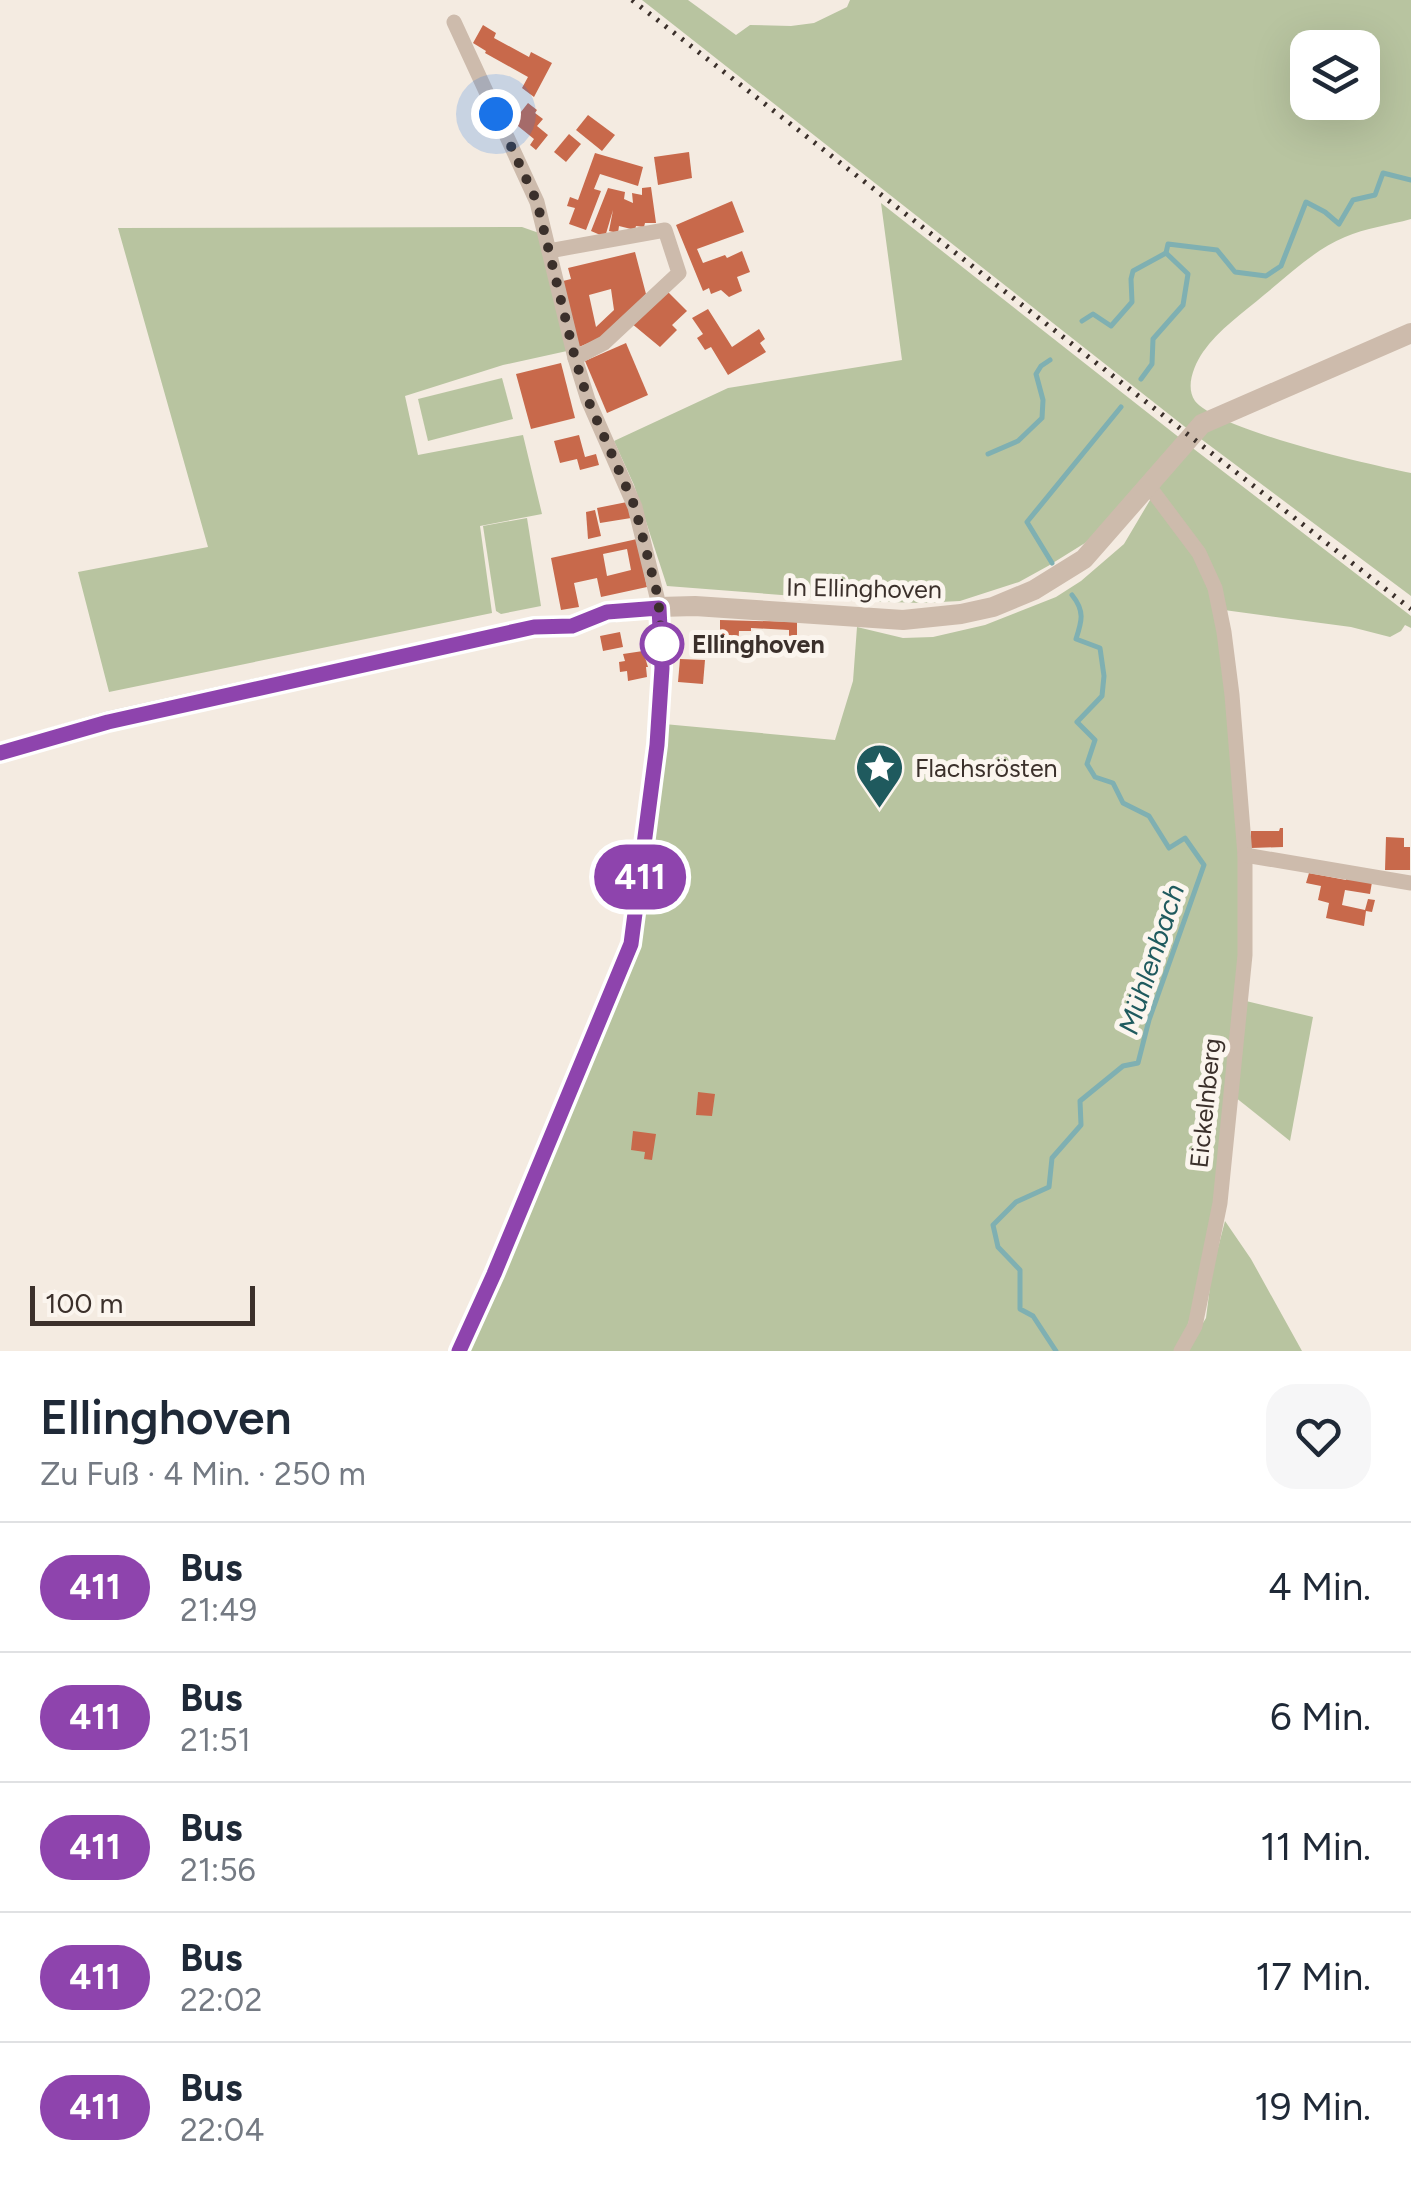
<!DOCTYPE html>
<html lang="de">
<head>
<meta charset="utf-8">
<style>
  :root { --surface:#fff; --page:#f6f6f7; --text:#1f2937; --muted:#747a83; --line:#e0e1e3 }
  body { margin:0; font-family:Figtree,sans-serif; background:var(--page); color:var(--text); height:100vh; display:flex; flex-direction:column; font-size:38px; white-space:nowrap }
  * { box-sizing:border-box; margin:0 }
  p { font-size:32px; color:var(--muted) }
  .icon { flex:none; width:55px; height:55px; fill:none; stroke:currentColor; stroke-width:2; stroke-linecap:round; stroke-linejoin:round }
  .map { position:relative; height:1351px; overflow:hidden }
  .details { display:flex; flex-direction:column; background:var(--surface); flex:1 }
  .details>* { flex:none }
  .badge { padding:0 20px; border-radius:32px; font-size:35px; line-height:65px }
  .buttons { position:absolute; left:1290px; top:30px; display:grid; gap:20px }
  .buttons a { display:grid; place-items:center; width:90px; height:90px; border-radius:20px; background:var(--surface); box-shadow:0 10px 40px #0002; font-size:50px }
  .scale { position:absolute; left:30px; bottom:25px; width:225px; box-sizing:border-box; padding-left:10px; border:5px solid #3b302b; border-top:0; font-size:28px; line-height:35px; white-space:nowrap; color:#3b302b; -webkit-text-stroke:8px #fbf5ee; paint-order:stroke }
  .you { position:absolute; width:50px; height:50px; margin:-25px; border:8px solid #fff; border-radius:50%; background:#1a73e8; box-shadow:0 0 0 15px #1a73e833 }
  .map>.badge { position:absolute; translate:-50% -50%; box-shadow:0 0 0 5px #fff }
  .round { display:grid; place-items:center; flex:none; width:105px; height:105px; border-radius:30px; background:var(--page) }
  .overview { display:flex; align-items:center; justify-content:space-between; height:170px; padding:0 40px }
  h1 { font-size:48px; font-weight:600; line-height:75px }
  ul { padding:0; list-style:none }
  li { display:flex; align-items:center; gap:30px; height:130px; padding:0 40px; border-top:2px solid var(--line) }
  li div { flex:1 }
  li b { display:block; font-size:38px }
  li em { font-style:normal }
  li .badge { min-width:110px; font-weight:700; text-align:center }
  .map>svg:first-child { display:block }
  .green { fill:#b8c4a0; fill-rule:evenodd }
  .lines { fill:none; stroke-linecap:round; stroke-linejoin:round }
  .stream { stroke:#7fb0b2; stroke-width:5 }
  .building { fill:#c8694b; fill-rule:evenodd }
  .minor { stroke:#cdbbac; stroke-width:15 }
  .tertiary { stroke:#cdbbac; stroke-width:20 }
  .rail { stroke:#3b302b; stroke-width:5; stroke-dasharray:2.5 8; stroke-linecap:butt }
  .line-casing { stroke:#fff; stroke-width:22 }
  .line { stroke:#8e44ad; stroke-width:15 }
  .walk { stroke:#3b302b; stroke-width:10; stroke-dasharray:0 18 }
  .stop-dot { fill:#fff; stroke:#8e44ad; stroke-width:5 }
  .labels { text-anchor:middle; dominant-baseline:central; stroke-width:10; stroke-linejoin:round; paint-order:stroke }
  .street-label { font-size:25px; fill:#3b302b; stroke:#fbf5ee }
  .stop-label { font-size:25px; font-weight:bold; fill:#3b302b; stroke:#fbf5ee; text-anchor:start }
  .poi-label { font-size:25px; fill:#3b302b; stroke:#fbf5ee; text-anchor:start }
  .water-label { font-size:28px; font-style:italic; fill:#1f5a5e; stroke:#fbf5ee }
</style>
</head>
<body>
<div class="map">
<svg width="1411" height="1351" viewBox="0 0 1411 1351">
  <rect width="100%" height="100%" fill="#f4ebe1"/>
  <g class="green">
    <path d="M 642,0 L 688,0 L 736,35 L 750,25 L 791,26 L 814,23 L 847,7 L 850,0 L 1411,0 L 1411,219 C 1390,225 1365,228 1345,237 C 1314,250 1290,274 1264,295 C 1244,312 1218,330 1203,352 C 1194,365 1185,387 1195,401 C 1218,430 1370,465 1411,473 L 1411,596 L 1189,430 ZM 1308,48 L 1362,48 L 1362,102 L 1308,102 Z"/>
    <path d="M 881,203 L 1190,446 L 1411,616 L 1411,628 L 1405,625 L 1401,631 L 1390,637 L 1351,627 L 1224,610 L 1240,823 L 1239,948 L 1235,1027 L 1205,1273 L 1179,1351 L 465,1351 L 633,958 L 641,929 L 664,724 L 835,740 L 853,681 L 857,627 L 903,638 L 933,637 L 985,625 L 1056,597 L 1081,581 L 1124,544 L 1156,490 L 1085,543 L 1048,566 L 1019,582 L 960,601 L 921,603 L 859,601 L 667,586 L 634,485 L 614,441 L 728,388 L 902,360 Z"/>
    <path d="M 522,227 L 539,233 L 567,351 L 503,365 L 405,396 L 418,455 L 523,435 L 542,514 L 480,526 L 492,613 L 109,692 L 78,572 L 208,547 L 118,228 Z"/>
    <path d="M 502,378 L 513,419 L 428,441 L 418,399 Z"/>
    <path d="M 527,518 L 541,606 L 501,614 L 496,611 L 483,526 Z"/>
    <path d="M 1246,1001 L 1313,1017 L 1290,1141 L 1235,1097 Z"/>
    <path d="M 1225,1221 L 1251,1259 L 1302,1351 L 1186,1351 L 1206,1318 L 1212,1271 Z"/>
  </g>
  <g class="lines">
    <g class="stream">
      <path d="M 1082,321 L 1093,314 L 1111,326 L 1132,302 L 1131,279 L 1133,271 L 1166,253"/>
      <path d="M 1141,379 L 1152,364 L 1153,339 L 1183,305 L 1188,274 L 1166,253 L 1168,244 L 1217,250 L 1235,272 L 1266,276 L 1281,266 L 1306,202 L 1325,212 L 1339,224 L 1353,200 L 1375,195 L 1383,173 L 1411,180"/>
      <path d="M 988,454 L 1018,441 L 1042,418 L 1043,400 L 1036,374 L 1041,366 L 1050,360"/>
      <path d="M 1052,563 L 1027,522 L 1121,407"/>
      <path d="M 1056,1351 L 1033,1316 L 1020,1309 L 1020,1270 L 998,1247 L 993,1225 L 1016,1202 L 1049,1187 L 1052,1158 L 1081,1125 L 1080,1101 L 1123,1066 L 1138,1063 L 1149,1020 L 1204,865 L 1185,838 L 1169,848 L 1149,816 L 1123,803 L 1113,783 L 1095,777 L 1087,764 L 1095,740 L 1077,722 L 1102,696 L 1104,676 L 1100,648 L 1076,639 C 1082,621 1085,611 1072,595"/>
    </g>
  </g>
  <g class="building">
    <path d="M 483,25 L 496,33 L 494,38 L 529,57 L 531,52 L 552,63 L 534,97 L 522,88 L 528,77 L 485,53 L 486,51 L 473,43 Z"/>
    <path d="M 528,103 L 537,110 L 535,113 L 543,119 L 537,126 L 548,135 L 536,150 L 530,145 L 534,139 L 513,122 Z"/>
    <path d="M 588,115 L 615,135 L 602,151 L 576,130 Z"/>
    <path d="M 569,134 L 581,144 L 566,162 L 554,152 Z"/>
    <path d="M 689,152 L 692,178 L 658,185 L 654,157 Z"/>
    <path d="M 595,153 L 643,167 L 638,186 L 600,174 L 594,189 L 601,191 L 586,230 L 569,224 L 575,208 L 567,206 L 570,197 L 578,200 Z"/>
    <path d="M 651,187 L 656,223 L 645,223 L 644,227 L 636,226 L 635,230 L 619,226 L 618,233 L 609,231 L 613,210 L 605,237 L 591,231 L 608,188 L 625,192 L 624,199 L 633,203 L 632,193 L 642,195 L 642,188 Z"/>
    <path d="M 732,201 L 744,232 L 697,249 L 703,263 L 725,255 L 727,258 L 742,251 L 750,272 L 737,277 L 742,291 L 729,297 L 721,290 L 711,294 L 709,288 L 703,291 L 676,225 Z"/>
    <path d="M 635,252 L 646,294 L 603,337 L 579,347 L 563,281 L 571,279 L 568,268 ZM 611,289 L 614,310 L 596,327 L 589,295 Z"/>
    <path d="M 666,290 L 687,311 L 672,325 L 677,330 L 660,347 L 631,323 Z"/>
    <path d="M 708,309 L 732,347 L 759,329 L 765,339 L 760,343 L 766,352 L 728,375 L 711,347 L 705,350 L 697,338 L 703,334 L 692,318 Z"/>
    <path d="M 626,343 L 648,395 L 607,413 L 585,361 Z"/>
    <path d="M 561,363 L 575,418 L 531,429 L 516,374 Z"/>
    <path d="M 579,435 L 585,457 L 596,454 L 599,465 L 580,470 L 577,459 L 560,463 L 554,441 Z"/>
    <path d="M 627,502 L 631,518 L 600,523 L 597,508 Z"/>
    <path d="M 595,510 L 601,536 L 588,539 L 586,512 Z"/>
    <path d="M 637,539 L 647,587 L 601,597 L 597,578 L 574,583 L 579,607 L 561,610 L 551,558 ZM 627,549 L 631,570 L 607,576 L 603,554 Z"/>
    <path d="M 720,620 L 797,622 L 797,648 L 789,648 L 789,630 L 751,628 L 751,631 L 739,631 L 738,648 L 720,648 Z"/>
    <path d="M 620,632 L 623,647 L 603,651 L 600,636 Z"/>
    <path d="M 643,651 L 648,667 L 646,667 L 647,677 L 628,681 L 627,671 L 620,672 L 619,662 L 625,661 L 623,654 Z"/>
    <path d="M 680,659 L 705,660 L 703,684 L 678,682 Z"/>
    <path d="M 1280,828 L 1283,828 L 1283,847 L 1251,848 L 1251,831 L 1279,831 Z"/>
    <path d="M 1386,837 L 1404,838 L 1404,847 L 1410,847 L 1410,870 L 1385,870 Z"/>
    <path d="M 1309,873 L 1346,880 L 1347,876 L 1372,882 L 1370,894 L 1345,890 L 1342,905 L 1365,910 L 1368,899 L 1375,900 L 1372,912 L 1366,911 L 1364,926 L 1326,918 L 1329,903 L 1318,900 L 1321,886 L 1306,883 Z"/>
    <path d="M 698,1092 L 715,1094 L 712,1116 L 696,1115 Z"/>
    <path d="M 633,1131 L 656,1134 L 652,1160 L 644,1159 L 645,1152 L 631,1150 Z"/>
  </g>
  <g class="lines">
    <g class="minor">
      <path d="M 454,22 L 537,202 L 575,358 L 588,400 L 635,507 L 657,597 L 663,668 L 657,745 L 631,944 L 494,1274 L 459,1351"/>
      <path d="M 549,251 L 665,230 L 679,273 L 604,343 L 575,358"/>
      <path d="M 1148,485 L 1199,553 L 1215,588 L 1224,632 L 1232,695 L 1245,855 L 1245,955 L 1220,1203 L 1195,1326 L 1181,1351"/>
      <path d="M 1245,855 L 1411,883"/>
    </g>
    <path class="tertiary" d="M 0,753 L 108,721 L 534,627 L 572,626 L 607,613 L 659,607 L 695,606 L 903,620 L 961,614 L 993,607 L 1034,590 L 1084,559 L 1202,424 L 1411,333"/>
    <path class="rail" d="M 632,0 L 1411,609"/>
  </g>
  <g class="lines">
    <defs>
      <path id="line" d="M 0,753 L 108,722 L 534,627 L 572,626 L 607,612 L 659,608 L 662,668 L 657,745 L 631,944 L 494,1274 L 459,1351"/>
    </defs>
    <use href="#line" class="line-casing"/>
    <use href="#line" class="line"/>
    <path class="walk" d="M 496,114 L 537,202 L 575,358 L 588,400 L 635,507 L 658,597 L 662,644"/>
  </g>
  <defs>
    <symbol id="sight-pin" viewBox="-11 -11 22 30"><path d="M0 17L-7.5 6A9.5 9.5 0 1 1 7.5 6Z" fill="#1f5a5e" stroke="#fbf5ee"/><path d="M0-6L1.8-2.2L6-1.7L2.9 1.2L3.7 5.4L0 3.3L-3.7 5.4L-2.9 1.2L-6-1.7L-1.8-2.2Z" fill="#fff"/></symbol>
  </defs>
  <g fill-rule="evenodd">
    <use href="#sight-pin" x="852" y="740" width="55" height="75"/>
  </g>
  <circle class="stop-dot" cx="662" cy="644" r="20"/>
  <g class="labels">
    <g class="street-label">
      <text transform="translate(864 588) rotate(1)">In Ellinghoven</text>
      <text transform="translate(1205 1103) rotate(-84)">Eickelnberg</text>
    </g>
    <g class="stop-label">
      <text x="692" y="644">Ellinghoven</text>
    </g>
    <g class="poi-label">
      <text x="915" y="768">Flachsrösten</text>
    </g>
    <g class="water-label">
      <text transform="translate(1151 959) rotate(-72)">Mühlenbach</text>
    </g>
  </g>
</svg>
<div class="buttons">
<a><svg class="icon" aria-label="layers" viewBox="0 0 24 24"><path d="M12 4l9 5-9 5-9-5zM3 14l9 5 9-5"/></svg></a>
</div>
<div class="scale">100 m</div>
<div class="you" style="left:496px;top:114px"></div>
<b class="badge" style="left:640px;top:877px;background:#8e44ad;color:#fff">411</b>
</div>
<section class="details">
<div class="overview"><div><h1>Ellinghoven</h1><p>Zu Fuß · 4 Min. · 250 m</p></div><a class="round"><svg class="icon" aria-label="heart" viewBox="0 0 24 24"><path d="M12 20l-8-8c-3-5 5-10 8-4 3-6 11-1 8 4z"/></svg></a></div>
<ul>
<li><span class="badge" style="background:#8e44ad;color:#fff">411</span><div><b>Bus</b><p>21:49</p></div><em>4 Min.</em></li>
<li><span class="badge" style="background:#8e44ad;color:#fff">411</span><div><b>Bus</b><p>21:51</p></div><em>6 Min.</em></li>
<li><span class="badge" style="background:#8e44ad;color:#fff">411</span><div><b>Bus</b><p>21:56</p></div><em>11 Min.</em></li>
<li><span class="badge" style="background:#8e44ad;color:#fff">411</span><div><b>Bus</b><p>22:02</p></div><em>17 Min.</em></li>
<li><span class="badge" style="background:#8e44ad;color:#fff">411</span><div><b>Bus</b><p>22:04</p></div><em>19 Min.</em></li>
</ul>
</section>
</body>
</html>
